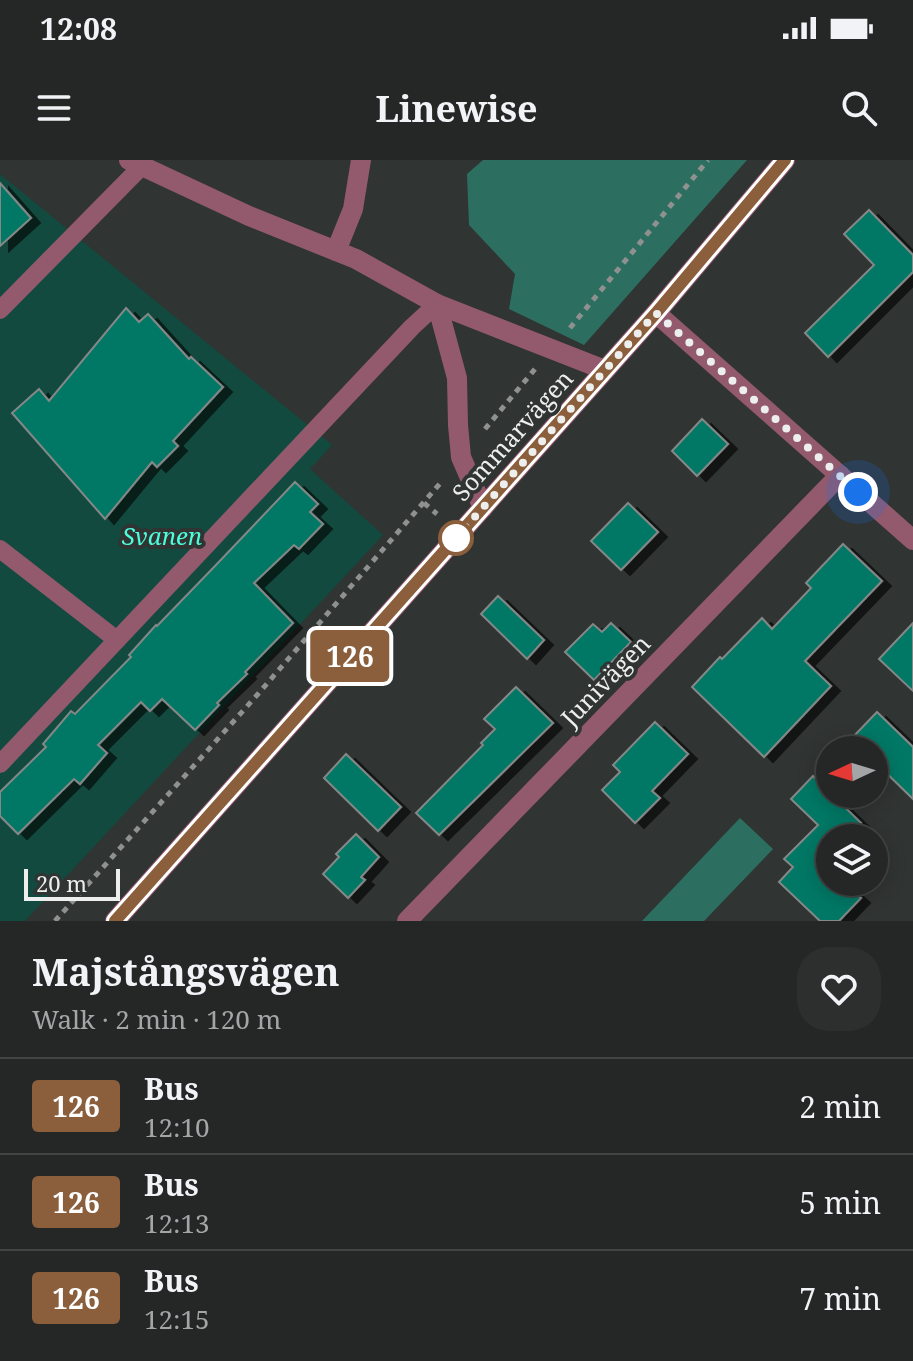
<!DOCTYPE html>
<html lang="en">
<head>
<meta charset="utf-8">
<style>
  :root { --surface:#242726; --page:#2c2f2e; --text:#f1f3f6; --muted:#a3a5a7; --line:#414443 }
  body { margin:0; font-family:"Noto Serif",serif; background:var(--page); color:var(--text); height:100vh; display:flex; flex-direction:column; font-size:30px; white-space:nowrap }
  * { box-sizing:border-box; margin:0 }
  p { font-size:26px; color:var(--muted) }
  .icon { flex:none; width:44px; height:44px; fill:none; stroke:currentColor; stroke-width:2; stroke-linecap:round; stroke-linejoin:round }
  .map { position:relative; height:761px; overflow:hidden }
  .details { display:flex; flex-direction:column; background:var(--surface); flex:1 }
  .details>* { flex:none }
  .badge { padding:0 16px; border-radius:6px; font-size:28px; line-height:52px }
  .needle { width:52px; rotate:266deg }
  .tools { position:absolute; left:816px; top:576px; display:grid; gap:16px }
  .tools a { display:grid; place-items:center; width:72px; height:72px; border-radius:50%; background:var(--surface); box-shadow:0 4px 20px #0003,0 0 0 2px var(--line); font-size:40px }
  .scale { position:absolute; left:24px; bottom:20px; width:96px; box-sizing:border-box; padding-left:8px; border:4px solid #edefef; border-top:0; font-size:22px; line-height:28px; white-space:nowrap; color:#edefef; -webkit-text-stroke:6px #303432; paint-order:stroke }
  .you { position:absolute; width:40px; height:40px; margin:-20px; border:6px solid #fff; border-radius:50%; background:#1a73e8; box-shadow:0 0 0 12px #1a73e833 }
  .map>.badge { position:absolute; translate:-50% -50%; box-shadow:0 0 0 4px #fff }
  .round { display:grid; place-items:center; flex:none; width:84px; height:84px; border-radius:32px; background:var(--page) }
  .head { display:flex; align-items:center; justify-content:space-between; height:136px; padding:0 32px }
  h1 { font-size:38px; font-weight:700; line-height:60px }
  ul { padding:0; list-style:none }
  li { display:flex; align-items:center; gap:24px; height:96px; padding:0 32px; border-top:2px solid var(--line) }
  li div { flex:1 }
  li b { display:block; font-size:30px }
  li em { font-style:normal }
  li .badge { min-width:88px; font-weight:700; text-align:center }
  .status { display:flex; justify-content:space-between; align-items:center; height:56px; padding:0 40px; background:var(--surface); direction:ltr }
  .status svg { height:22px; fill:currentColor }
  header { display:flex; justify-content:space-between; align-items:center; height:104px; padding:0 32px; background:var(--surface); font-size:36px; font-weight:700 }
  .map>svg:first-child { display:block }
  .green { fill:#134a3f }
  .forest { fill:#2c6f61 }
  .building { fill:#007865; stroke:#848887; stroke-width:2; filter:url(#shadow) }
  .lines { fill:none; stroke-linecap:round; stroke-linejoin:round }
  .path { stroke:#8e9190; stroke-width:5; stroke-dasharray:6 6; stroke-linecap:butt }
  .service { stroke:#93596d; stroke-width:18 }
  .minor { stroke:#93596d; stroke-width:20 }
  .line-casing { stroke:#fff; stroke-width:18 }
  .line { stroke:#8b5e3c; stroke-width:12 }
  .walk { stroke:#edefef; stroke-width:8; stroke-dasharray:0 14.4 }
  .stop-dot { fill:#fff; stroke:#8b5e3c; stroke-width:4 }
  .labels { text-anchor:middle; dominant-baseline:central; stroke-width:8; stroke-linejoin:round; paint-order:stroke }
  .street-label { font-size:24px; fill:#edefef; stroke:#303432 }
  .park-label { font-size:24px; font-style:italic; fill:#4cfddb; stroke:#303432 }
</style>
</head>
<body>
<div class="status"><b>12:08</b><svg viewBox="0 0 49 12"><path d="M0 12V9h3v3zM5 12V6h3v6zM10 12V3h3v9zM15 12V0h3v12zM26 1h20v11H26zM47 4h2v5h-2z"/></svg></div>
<header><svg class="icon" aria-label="menu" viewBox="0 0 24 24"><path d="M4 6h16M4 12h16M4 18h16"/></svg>Linewise<svg class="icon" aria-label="search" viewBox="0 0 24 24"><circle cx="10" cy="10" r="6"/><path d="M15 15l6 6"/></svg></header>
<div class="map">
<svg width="913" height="761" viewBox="0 0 913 761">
  <defs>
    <filter id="shadow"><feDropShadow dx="9" dy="5" stdDeviation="0" flood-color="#0009"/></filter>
  </defs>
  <rect width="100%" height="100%" fill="#303432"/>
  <path class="green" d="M 0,14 L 332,285 L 310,309 L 383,375 L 25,761 L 0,761 Z"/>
  <g class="forest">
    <path d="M 483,0 L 747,0 L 584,185 L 509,149 L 515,114 L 469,65 L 467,14 Z"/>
    <path d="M 740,658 L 773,689 L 704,761 L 642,761 Z"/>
  </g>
  <g class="building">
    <path d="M 0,23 L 31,58 L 0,86 Z"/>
    <path d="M 869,50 L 913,95 L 913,112 L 828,197 L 805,173 L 874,105 L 844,74 Z"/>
    <path d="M 126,148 L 139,162 L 148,154 L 189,199 L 191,197 L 223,227 L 173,281 L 178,286 L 157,307 L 152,302 L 105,359 L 12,253 L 39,229 L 49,241 Z"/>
    <path d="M 702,259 L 728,284 L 697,316 L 672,291 Z"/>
    <path d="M 295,322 L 318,344 L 310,352 L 323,364 L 299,389 L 294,385 L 254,423 L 293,463 L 245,512 L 247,514 L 217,543 L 219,545 L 195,570 L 162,539 L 150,551 L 141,542 L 98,585 L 107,593 L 80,624 L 74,619 L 18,674 L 0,656 L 0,632 L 46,587 L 43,584 L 71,551 L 75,554 L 131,497 L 129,495 L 156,465 L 157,466 L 215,406 Z"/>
    <path d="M 628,343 L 658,372 L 621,410 L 591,381 Z"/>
    <path d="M 843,384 L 882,421 L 805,501 L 831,526 L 764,597 L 692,527 L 720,497 L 722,499 L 762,458 L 772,469 L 811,428 L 806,423 Z"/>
    <path d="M 498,436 L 544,480 L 527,499 L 481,454 Z"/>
    <path d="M 611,463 L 631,482 L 594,520 L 565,492 L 593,464 L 602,472 Z"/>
    <path d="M 913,463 L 913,531 L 879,499 Z"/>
    <path d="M 516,527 L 553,563 L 439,675 L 416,653 L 483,585 L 481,583 L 495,569 L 484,559 Z"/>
    <path d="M 877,552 L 913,587 L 913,639 L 874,601 L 874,590 L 862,590 L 851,579 Z"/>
    <path d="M 655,562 L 688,594 L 652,631 L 660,638 L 635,663 L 602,630 L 620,612 L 613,605 Z"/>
    <path d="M 346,594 L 401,647 L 378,671 L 324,618 Z"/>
    <path d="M 813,616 L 861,663 L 846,678 L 830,678 L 830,695 L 823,702 L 830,709 L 830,722 L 844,722 L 861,738 L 839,761 L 820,761 L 779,722 L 793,707 L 784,699 L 818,665 L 791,639 Z"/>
    <path d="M 356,674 L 379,697 L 361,717 L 365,720 L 348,738 L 323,714 L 339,697 L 336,694 Z"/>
  </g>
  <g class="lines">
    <g class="path">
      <path d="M 570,168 L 708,0"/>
      <path d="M 485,269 L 535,209"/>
      <path d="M 424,343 L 437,354"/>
      <path d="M 55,761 L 258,534 L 443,320"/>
    </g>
    <g class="service">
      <path d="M 0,150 L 142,6"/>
      <path d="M 0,389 L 117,480"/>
      <path d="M 0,604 L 412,167 L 437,144"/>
    </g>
    <g class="minor">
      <path d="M 129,0 L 249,56 L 356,99 L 437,144 L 605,210"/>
      <path d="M 336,91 L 353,49 L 361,0"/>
      <path d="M 437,144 L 457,218 L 458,265 L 461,297 L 483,348"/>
      <path d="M 656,153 L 913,380"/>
      <path d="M 115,761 L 656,153 L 785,0"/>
      <path d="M 407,761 L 840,315"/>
    </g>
  </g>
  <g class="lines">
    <defs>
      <path id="line" d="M 115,761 L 656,153 L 785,0"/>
    </defs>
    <use href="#line" class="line-casing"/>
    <use href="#line" class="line"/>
    <path class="walk" d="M 456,378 L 656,153 L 858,332"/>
  </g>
  <circle class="stop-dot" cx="456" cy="378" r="16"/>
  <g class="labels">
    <g class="street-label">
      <text transform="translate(512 275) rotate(-48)">Sommarvägen</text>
      <text transform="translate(605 520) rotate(-46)">Junivägen</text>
    </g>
    <g class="park-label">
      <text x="162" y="375">Svanen</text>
    </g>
  </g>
</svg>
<div class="tools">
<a><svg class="needle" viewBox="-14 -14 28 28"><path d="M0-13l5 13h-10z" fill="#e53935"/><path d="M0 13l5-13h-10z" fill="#a3a5a7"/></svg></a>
<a><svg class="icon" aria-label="layers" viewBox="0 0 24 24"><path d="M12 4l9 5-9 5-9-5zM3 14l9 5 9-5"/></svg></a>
</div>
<div class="scale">20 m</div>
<div class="you" style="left:858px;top:332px"></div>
<b class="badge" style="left:350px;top:496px;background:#8b5e3c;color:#fff">126</b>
</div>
<section class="details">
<div class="head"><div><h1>Majstångsvägen</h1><p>Walk · 2 min · 120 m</p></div><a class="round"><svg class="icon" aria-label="heart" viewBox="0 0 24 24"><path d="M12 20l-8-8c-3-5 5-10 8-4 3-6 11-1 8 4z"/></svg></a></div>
<ul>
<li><span class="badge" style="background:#8b5e3c;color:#fff">126</span><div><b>Bus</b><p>12:10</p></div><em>2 min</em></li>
<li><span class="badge" style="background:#8b5e3c;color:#fff">126</span><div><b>Bus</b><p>12:13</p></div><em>5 min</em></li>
<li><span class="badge" style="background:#8b5e3c;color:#fff">126</span><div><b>Bus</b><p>12:15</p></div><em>7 min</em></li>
</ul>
</section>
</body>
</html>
